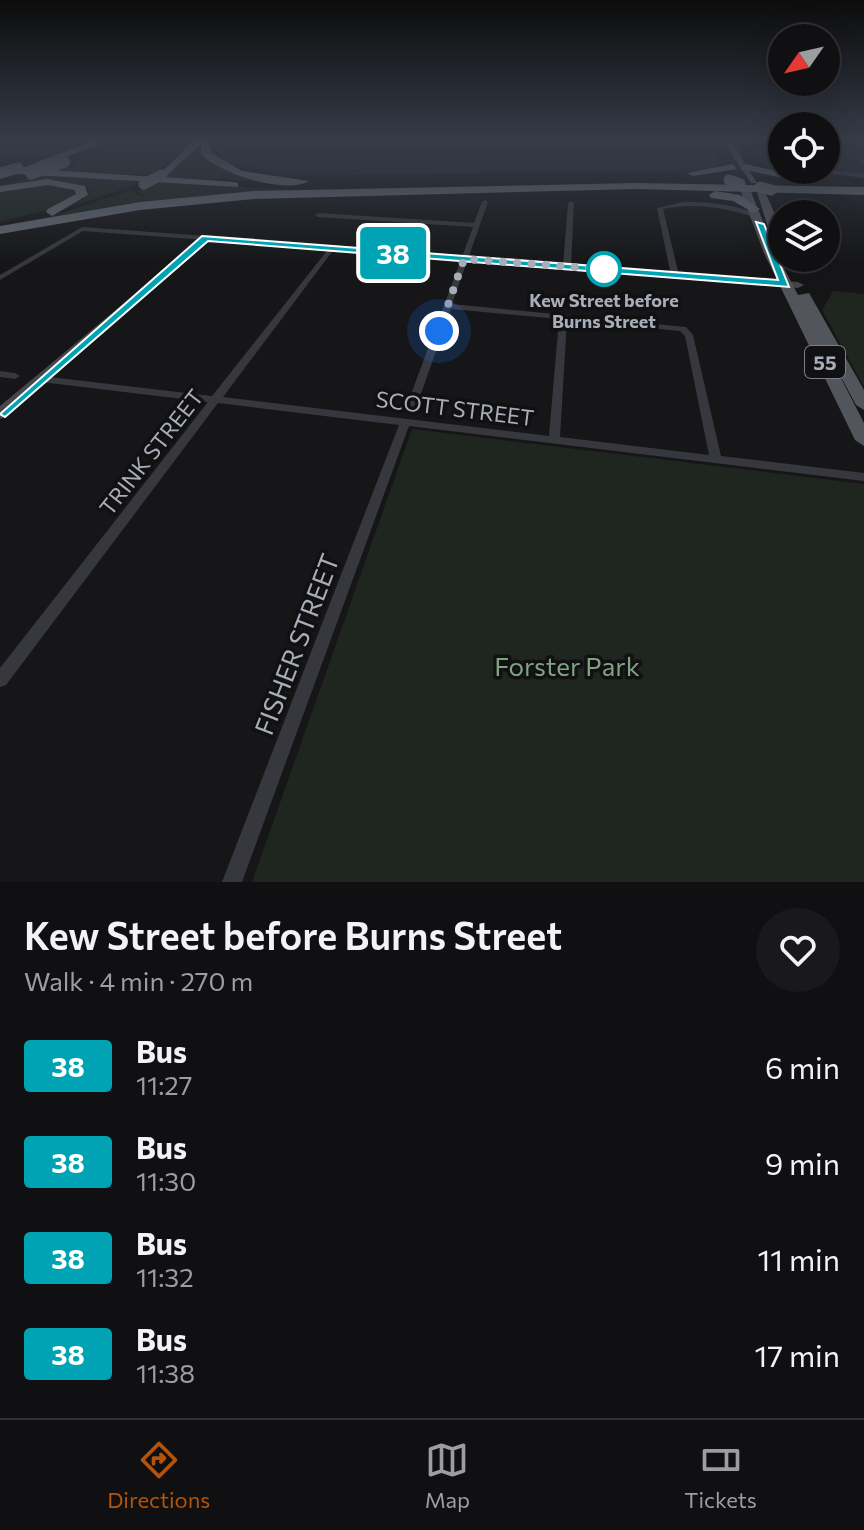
<!DOCTYPE html>
<html lang="en">
<head>
<meta charset="utf-8">
<style>
  :root { --surface:#101012; --page:#19191b; --text:#f1f3f6; --muted:#9c9d9f; --line:#303032; --accent:#b45309 }
  body { margin:0; font-family:Commissioner,sans-serif; background:var(--page); color:var(--text); height:100vh; display:flex; flex-direction:column; font-size:30px; white-space:nowrap }
  * { box-sizing:border-box; margin:0 }
  p { font-size:26px; color:var(--muted) }
  .icon { flex:none; width:44px; height:44px; fill:none; stroke:currentColor; stroke-width:2; stroke-linecap:round; stroke-linejoin:round }
  .map { position:relative; height:882px; overflow:hidden }
  .side { display:flex; flex-direction:column; background:var(--surface); flex:1 }
  .side>* { flex:none }
  .badge { padding:0 16px; border-radius:6px; font-size:28px; line-height:52px }
  .needle { width:52px; rotate:236deg }
  .tools { position:absolute; left:768px; top:24px; display:grid; gap:16px }
  .tools a { display:grid; place-items:center; width:72px; height:72px; border-radius:50%; background:var(--surface); box-shadow:0 8px 32px #0002,0 0 0 2px var(--line); font-size:40px }
  .you { position:absolute; width:40px; height:40px; margin:-20px; border:6px solid #fff; border-radius:50%; background:#1a73e8; box-shadow:0 0 0 12px #1a73e833 }
  .map>.badge { position:absolute; translate:-50% -50%; box-shadow:0 0 0 4px #fff }
  .round { display:grid; place-items:center; flex:none; width:84px; height:84px; border-radius:42px; background:var(--page) }
  .overview { display:flex; align-items:center; justify-content:space-between; height:136px; padding:0 24px }
  h1 { font-size:38px; font-weight:600; line-height:60px }
  ul { padding:0; list-style:none }
  li { display:flex; align-items:center; gap:24px; height:96px; padding:0 24px }
  li div { flex:1 }
  li b { display:block; font-size:30px }
  li em { font-style:normal }
  li .badge { min-width:88px; font-weight:700; text-align:center }
  .dock { display:flex; justify-content:space-around; align-items:center; height:112px; border-top:2px solid var(--line); background:var(--surface); font-size:22px; color:var(--muted) }
  .dock a { display:grid; justify-items:center; gap:4px }
  .dock .current { color:var(--accent) }
  .map>svg:first-child { display:block }
  .built { fill:#222225 }
  .green { fill:#1e261f }
  .lines { fill:none; stroke-linecap:round; stroke-linejoin:round }
  .street { fill:#37383d; fill-rule:evenodd }
  .secondary { fill:#45474d; fill-rule:evenodd }
  .primary { fill:#53555c; fill-rule:evenodd }
  .highway { fill:#63666e; fill-rule:evenodd }
  .highway-bridge { stroke:#63666e; stroke-width:11 }
  .line { fill:#00a3b4; stroke:#fff; stroke-width:2 }
  .walk { stroke:#a8adb8; stroke-width:8; stroke-dasharray:0 14.4 }
  .stop-dot { fill:#fff; stroke:#00a3b4; stroke-width:4 }
  .labels { text-anchor:middle; dominant-baseline:central; stroke-width:7; stroke-linejoin:round; paint-order:stroke }
  .far-stop-label { font-size:18px; font-weight:bold; fill:#a8adb8; stroke:#111113 }
  .shield { fill:#111113; stroke:#7b7e86; stroke-width:2 }
  .shield-label { font-size:20px; font-weight:bold; fill:#a8adb8 }
  .street-label { font-size:22px; fill:#a8adb8; stroke:#111113 }
  .near-street-label { font-size:26px; fill:#a8adb8; stroke:#111113 }
  .near-park-label { font-size:26px; fill:#7fa381; stroke:#111113 }
</style>
</head>
<body>
<div class="map">
<svg width="864" height="882" viewBox="0 0 864 882">
  <rect width="100%" height="100%" fill="#161618"/>
  <g class="built">
    <path d="M 224,141 L 708,141 L 718,163 L 711,170 L 283,176 L 225,161 L 217,149 Z"/>
    <path d="M 738,141 L 782,141 L 782,170 L 826,170 L 826,141 L 864,141 L 864,177 L 772,171 Z"/>
  </g>
  <g class="green">
    <path d="M 0,141 L 93,141 L 43,158 L 0,159 Z"/>
    <path d="M 129,141 L 196,141 L 152,175 L 50,171 L 75,166 L 77,163 L 72,163 Z"/>
    <path d="M 197,150 L 224,169 L 280,182 L 163,177 Z"/>
    <path d="M 38,174 L 142,182 L 63,210 L 84,199 L 89,192 L 87,187 L 57,180 L 2,186 Z"/>
    <path d="M 155,182 L 298,190 L 39,220 L 133,190 L 135,195 L 147,197 L 137,191 Z"/>
    <path d="M 52,183 L 79,191 L 67,205 L 0,222 L 0,190 Z"/>
    <path d="M 833,291 L 864,294 L 864,387 L 822,310 Z"/>
    <path d="M 412,429 L 864,484 L 864,882 L 252,882 Z"/>
  </g>
  <g class="lines">
    <g class="street">
      <path d="M 292,141 L 318,144 L 537,141 L 318,146 Z"/>
      <path d="M 555,141 L 719,145 L 721,146 L 719,147 Z"/>
      <path d="M 864,158 L 864,165 L 861,163 L 861,160 Z"/>
      <path d="M 828,170 L 864,174 L 864,178 L 826,173 Z"/>
      <path d="M 485,200 L 488,202 L 452,304 L 686,327 L 693,335 L 721,456 L 864,473 L 864,481 L 409,426 L 242,882 L 222,882 L 399,425 L 218,403 L 6,685 L 0,687 L 0,668 L 208,402 L 41,382 L 36,379 L 41,376 L 212,396 L 330,247 L 332,246 L 336,248 L 334,249 L 223,397 L 549,436 L 559,319 L 451,309 L 417,405 L 412,408 L 407,405 L 473,227 L 318,217 L 315,215 L 318,213 L 474,223 L 482,202 ZM 567,320 L 680,331 L 685,336 L 709,455 L 560,437 Z"/>
      <path d="M 571,201 L 574,203 L 571,266 L 567,268 L 563,266 L 568,203 Z"/>
      <path d="M 683,202 C 708,202 738,204 760,216 L 757,218 C 727,208 695,202 663,209 L 679,275 L 675,277 L 671,275 L 657,208 Z"/>
      <path d="M 82,227 L 206,236 L 209,238 L 206,240 L 83,231 L 0,280 L 0,275 Z"/>
      <path d="M 0,371 L 15,373 L 20,376 L 15,379 L 0,377 Z"/>
    </g>
    <path class="secondary" d="M 206,235 L 798,282 L 804,285 L 798,288 L 208,241 L 5,417 L 0,419 L 0,406 Z"/>
    <g class="primary">
      <path d="M 723,141 L 731,141 L 757,183 L 751,183 Z"/>
      <path d="M 744,184 L 749,187 L 776,253 L 798,295 L 809,293 L 864,390 L 864,410 L 856,405 L 826,349 L 864,423 L 864,446 L 855,440 L 764,253 L 739,187 Z"/>
      <path d="M 755,186 L 761,186 C 775,209 782,230 782,257 L 776,253 Z"/>
    </g>
    <g class="highway">
      <path d="M 92,141 L 106,141 L 35,169 L 157,177 L 193,141 L 211,141 L 211,153 L 242,171 L 309,181 C 286,195 218,173 201,154 L 201,144 L 165,177 L 234,182 L 238,183 L 238,187 L 0,173 L 0,167 L 22,168 Z"/>
      <path d="M 733,164 L 737,169 L 693,176 L 687,173 Z"/>
      <path d="M 745,164 L 791,174 L 793,176 L 787,179 L 741,169 Z"/>
      <path d="M 48,179 L 85,186 L 88,195 L 52,216 L 46,212 L 48,209 L 76,194 L 75,190 L 48,185 L 0,192 L 0,186 Z"/>
      <path d="M 636,183 L 864,187 L 864,195 L 636,189 L 254,199 L 140,210 L 0,234 L 0,226 L 140,202 L 254,191 Z"/>
      <path d="M 715,191 L 740,195 L 760,209 L 754,213 L 733,201 L 711,198 L 709,195 Z"/>
    </g>
    <g class="highway-bridge">
      <path d="M 1,173 L 18,168"/>
      <path d="M 31,174 L 65,162"/>
      <path d="M 729,180 L 740,184"/>
      <path d="M 144,184 L 161,175"/>
      <path d="M 760,187 L 771,190"/>
    </g>
  </g>
  <linearGradient id="sky" x2="0" y2="1"><stop stop-color="#0c0c0d"/><stop offset="0.53" stop-color="#363c48"/><stop offset="1" stop-color="#363c48" stop-opacity="0"/></linearGradient>
  <rect width="864" height="265" fill="url(#sky)"/>
  <path class="line" d="M 756,222 L 764,224 L 789,287 L 208,241 L 5,417 L 0,414 L 202,236 L 778,280 Z"/>
  <g class="lines">
    <path class="walk" d="M 439,331 L 464,259 L 604,269"/>
  </g>
  <circle class="stop-dot" cx="604" cy="269" r="16"/>
  <g class="labels">
    <g class="far-stop-label">
      <text x="604" y="300">Kew Street before<tspan x="604" dy="21">Burns Street</tspan></text>
    </g>
    <rect class="shield" x="805" y="346" width="40" height="32" rx="6"/>
    <g class="shield-label">
      <text x="825" y="362">55</text>
    </g>
    <g class="street-label">
      <text transform="translate(455 408) rotate(7)">SCOTT STREET</text>
      <text transform="translate(151 452) rotate(-52)">TRINK STREET</text>
    </g>
    <g class="near-street-label">
      <text transform="translate(296 644) rotate(-69)">FISHER STREET</text>
    </g>
    <g class="near-park-label">
      <text x="567" y="665">Forster Park</text>
    </g>
  </g>
</svg>
<div class="tools">
<a><svg class="needle" viewBox="-14 -14 28 28"><path d="M0-13l5 13h-10z" fill="#e53935"/><path d="M0 13l5-13h-10z" fill="#9c9d9f"/></svg></a>
<a><svg class="icon" aria-label="locate" viewBox="0 0 24 24"><circle cx="12" cy="12" r="6"/><path d="M12 2v4M12 18v4M2 12h4M18 12h4"/></svg></a>
<a><svg class="icon" aria-label="layers" viewBox="0 0 24 24"><path d="M12 4l9 5-9 5-9-5zM3 14l9 5 9-5"/></svg></a>
</div>
<div class="you" style="left:439px;top:331px"></div>
<b class="badge" style="left:393px;top:253px;background:#00a3b4;color:#fff">38</b>
</div>
<section class="side">
<div class="overview"><div><h1>Kew Street before Burns Street</h1><p>Walk · 4 min · 270 m</p></div><a class="round"><svg class="icon" aria-label="heart" viewBox="0 0 24 24"><path d="M12 20l-8-8c-3-5 5-10 8-4 3-6 11-1 8 4z"/></svg></a></div>
<ul>
<li><span class="badge" style="background:#00a3b4;color:#fff">38</span><div><b>Bus</b><p>11:27</p></div><em>6 min</em></li>
<li><span class="badge" style="background:#00a3b4;color:#fff">38</span><div><b>Bus</b><p>11:30</p></div><em>9 min</em></li>
<li><span class="badge" style="background:#00a3b4;color:#fff">38</span><div><b>Bus</b><p>11:32</p></div><em>11 min</em></li>
<li><span class="badge" style="background:#00a3b4;color:#fff">38</span><div><b>Bus</b><p>11:38</p></div><em>17 min</em></li>
</ul>
</section>
<nav class="dock">
<a class="current"><svg class="icon" aria-label="directions" viewBox="0 0 24 24"><path d="M12 3l9 9-9 9-9-9zM9 14v-3h6M13 9l2 2-2 2"/></svg>Directions</a>
<a><svg class="icon" aria-label="map" viewBox="0 0 24 24"><path d="M3 6l6-2 6 2 6-2v14l-6 2-6-2-6 2zM9 4v14M15 6v14"/></svg>Map</a>
<a><svg class="icon" aria-label="tickets" viewBox="0 0 24 24"><path d="M3 7h18v10H3zM15 7v10"/></svg>Tickets</a>
</nav>
</body>
</html>
